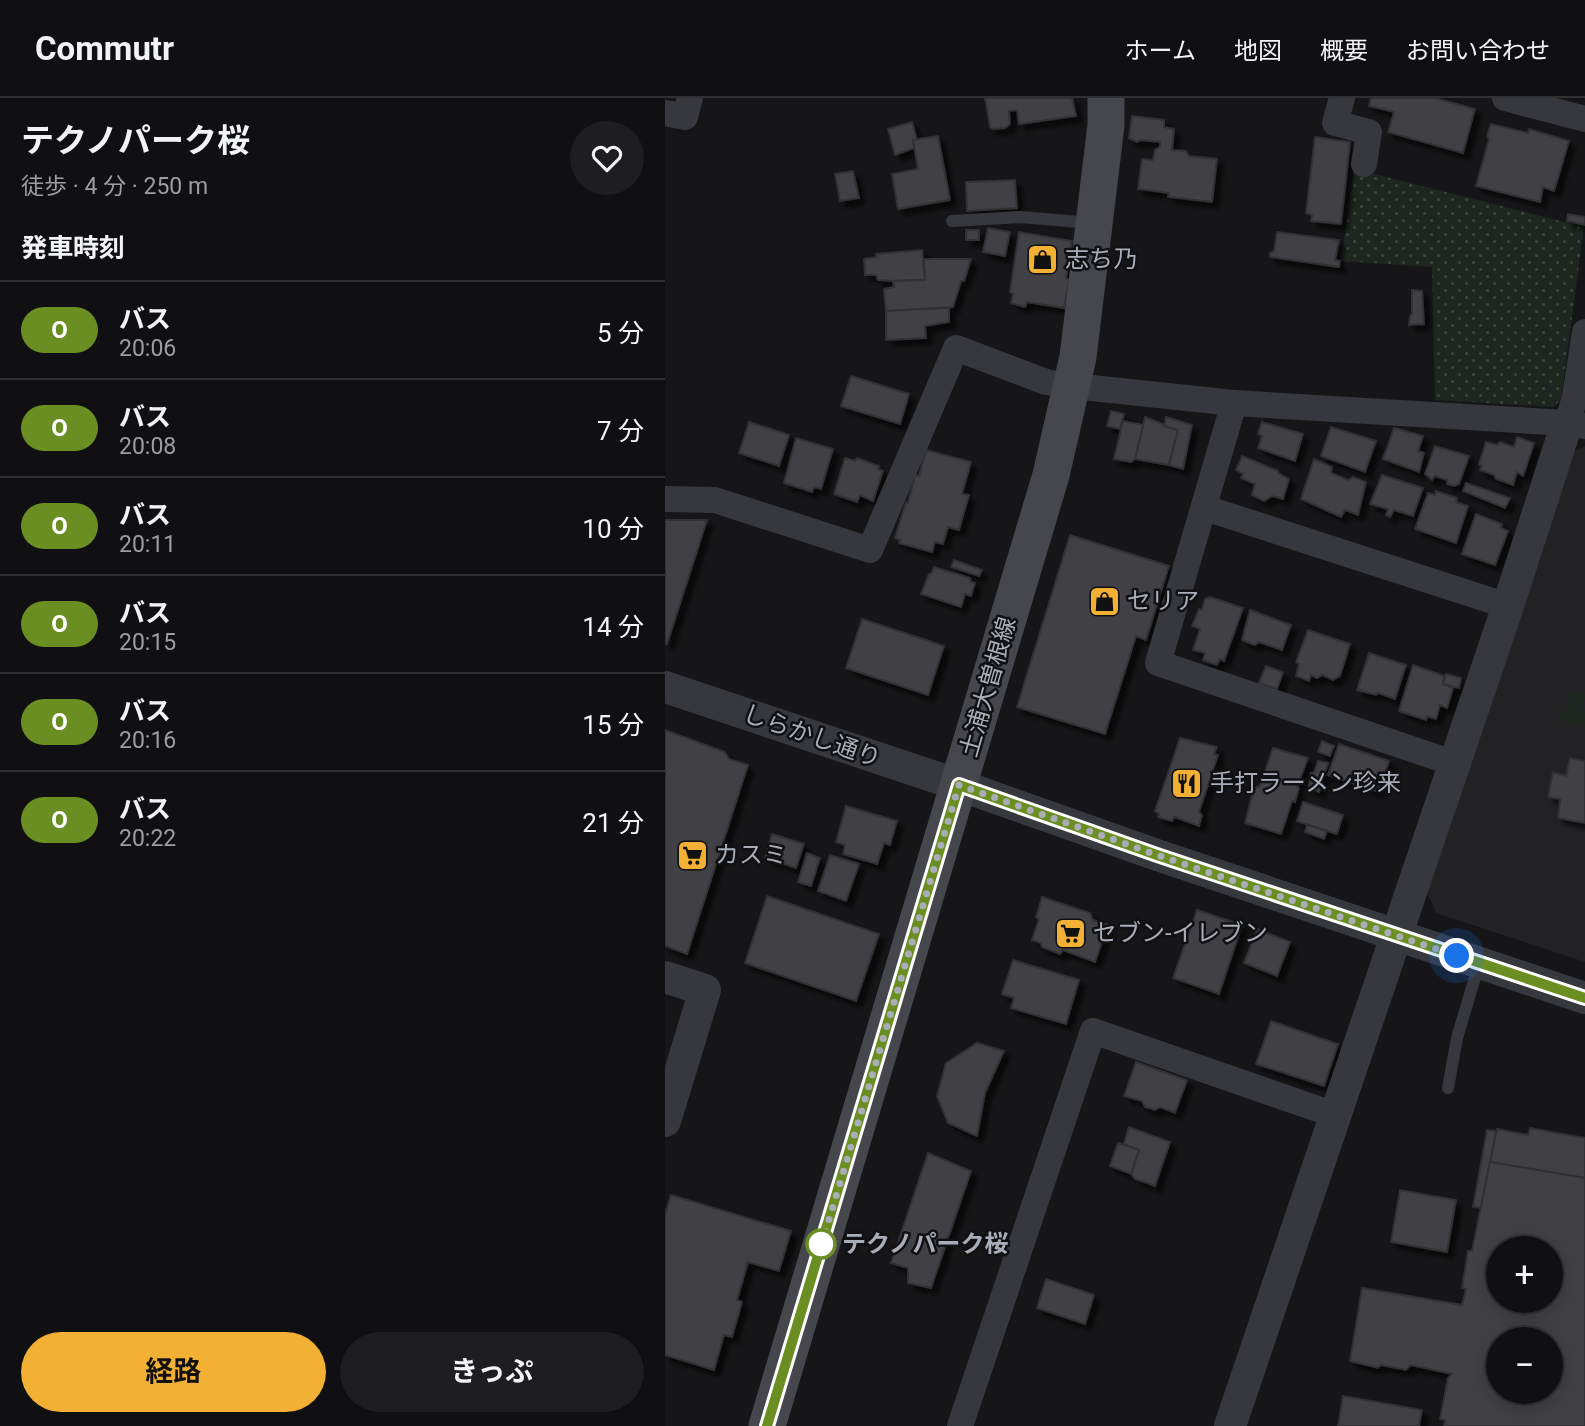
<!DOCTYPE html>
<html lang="ja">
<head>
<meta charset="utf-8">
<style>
  :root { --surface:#101012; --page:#1e1e20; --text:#f1f3f6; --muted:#9c9d9f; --line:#303032; --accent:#f2b134 }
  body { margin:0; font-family:Roboto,"Noto Sans JP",sans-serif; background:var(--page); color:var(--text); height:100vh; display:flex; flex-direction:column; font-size:26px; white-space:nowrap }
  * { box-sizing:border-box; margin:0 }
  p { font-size:23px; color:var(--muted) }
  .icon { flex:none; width:38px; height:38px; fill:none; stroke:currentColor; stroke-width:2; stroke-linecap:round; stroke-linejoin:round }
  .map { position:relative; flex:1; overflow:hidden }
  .drawer { display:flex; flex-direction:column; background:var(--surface); width:665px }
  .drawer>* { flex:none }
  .badge { padding:0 14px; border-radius:23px; font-size:24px; line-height:46px }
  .controls { position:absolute; left:821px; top:1138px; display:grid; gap:14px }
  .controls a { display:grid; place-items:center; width:77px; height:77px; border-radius:50%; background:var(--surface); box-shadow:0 4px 18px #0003,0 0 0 2px var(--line); font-size:35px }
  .you { position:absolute; width:35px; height:35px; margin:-18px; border:5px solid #fff; border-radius:50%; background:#1a73e8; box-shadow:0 0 0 10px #1a73e833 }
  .map>.badge { position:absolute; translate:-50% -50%; box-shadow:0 0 0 4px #fff }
  h2 { padding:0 21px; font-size:26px; line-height:63px }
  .round { display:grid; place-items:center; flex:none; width:74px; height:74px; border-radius:37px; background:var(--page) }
  .head { display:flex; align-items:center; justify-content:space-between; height:119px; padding:0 21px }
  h1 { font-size:33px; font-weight:700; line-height:52px }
  .action { display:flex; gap:14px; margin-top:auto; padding:14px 21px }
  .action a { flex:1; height:80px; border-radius:42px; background:var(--accent); color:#111; font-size:28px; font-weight:700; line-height:80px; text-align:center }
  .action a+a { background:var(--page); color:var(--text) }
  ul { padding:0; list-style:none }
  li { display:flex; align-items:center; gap:21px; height:98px; padding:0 21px; border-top:2px solid var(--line) }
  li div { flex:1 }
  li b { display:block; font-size:26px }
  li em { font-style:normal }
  li .badge { min-width:77px; font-weight:700; text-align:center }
  header { display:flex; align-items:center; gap:42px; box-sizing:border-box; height:98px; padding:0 35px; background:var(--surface); border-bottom:2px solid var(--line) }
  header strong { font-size:33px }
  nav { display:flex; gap:38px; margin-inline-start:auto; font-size:24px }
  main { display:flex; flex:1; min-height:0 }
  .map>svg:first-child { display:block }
  .built { fill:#222225 }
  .grass { fill:#1e261f }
  .park { fill:url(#park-dots) }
  .building { fill:#404145; stroke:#303034; stroke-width:2; fill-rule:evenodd; filter:url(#shadow) }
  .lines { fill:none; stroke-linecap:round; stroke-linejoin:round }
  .service { stroke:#37383d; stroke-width:12 }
  .minor { stroke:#37383d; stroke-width:26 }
  .tertiary { stroke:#37383d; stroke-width:32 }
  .secondary { stroke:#45474d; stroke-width:37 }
  .line-casing { stroke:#fff; stroke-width:16 }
  .line { stroke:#6b8e23; stroke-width:10 }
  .walk { stroke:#a8adb8; stroke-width:7; stroke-dasharray:0 12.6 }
  .stop-dot { fill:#fff; stroke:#6b8e23; stroke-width:3.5 }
  .labels { text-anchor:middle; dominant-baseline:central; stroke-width:5; stroke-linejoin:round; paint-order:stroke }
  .poi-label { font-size:24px; fill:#a8adb8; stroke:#111113; text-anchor:start }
  .street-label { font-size:24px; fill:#a8adb8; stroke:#111113 }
  .stop-label { font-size:24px; font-weight:bold; fill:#a8adb8; stroke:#111113; text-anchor:start }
</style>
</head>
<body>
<header>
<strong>Commutr</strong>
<nav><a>ホーム</a><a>地図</a><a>概要</a><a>お問い合わせ</a></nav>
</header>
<main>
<section class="drawer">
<div class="head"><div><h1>テクノパーク桜</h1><p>徒歩 · 4 分 · 250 m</p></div><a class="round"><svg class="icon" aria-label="heart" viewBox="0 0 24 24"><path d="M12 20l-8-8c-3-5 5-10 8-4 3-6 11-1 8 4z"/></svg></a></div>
<h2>発車時刻</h2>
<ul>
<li><span class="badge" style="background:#6b8e23;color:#fff">O</span><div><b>バス</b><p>20:06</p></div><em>5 分</em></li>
<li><span class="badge" style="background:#6b8e23;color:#fff">O</span><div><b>バス</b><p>20:08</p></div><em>7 分</em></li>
<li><span class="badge" style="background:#6b8e23;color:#fff">O</span><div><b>バス</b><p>20:11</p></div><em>10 分</em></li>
<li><span class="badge" style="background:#6b8e23;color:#fff">O</span><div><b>バス</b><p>20:15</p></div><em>14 分</em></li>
<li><span class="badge" style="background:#6b8e23;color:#fff">O</span><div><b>バス</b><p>20:16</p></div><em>15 分</em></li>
<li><span class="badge" style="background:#6b8e23;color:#fff">O</span><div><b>バス</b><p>20:22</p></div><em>21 分</em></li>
</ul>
<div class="action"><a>経路</a><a>きっぷ</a></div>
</section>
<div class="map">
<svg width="920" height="1328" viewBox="0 0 920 1328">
  <defs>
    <pattern id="park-dots" width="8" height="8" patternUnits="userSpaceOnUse" patternTransform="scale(1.75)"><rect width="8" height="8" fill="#1e261f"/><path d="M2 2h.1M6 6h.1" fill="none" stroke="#3c433d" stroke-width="1.8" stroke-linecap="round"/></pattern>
    <filter id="shadow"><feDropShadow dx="6" dy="6" stdDeviation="2" flood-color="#0009"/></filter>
  </defs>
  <rect width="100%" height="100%" fill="#161618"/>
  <path class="built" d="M 920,348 L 920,864 L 771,815 L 762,794 L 905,356 Z"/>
  <path class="grass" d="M 906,593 L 920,597 L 918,614 L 920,615 L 920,629 L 896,624 Z"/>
  <path class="park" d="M 689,71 L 919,129 L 896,301 L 889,309 L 770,302 L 767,169 L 676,163 Z"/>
  <g class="building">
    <path d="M 320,0 L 407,0 L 411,18 L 354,26 L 352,12 L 344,13 L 345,26 L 340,30 L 328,31 L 325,29 Z"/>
    <path d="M 706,0 L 770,0 L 810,11 L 798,55 L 723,34 L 729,14 L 704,8 Z"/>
    <path d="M 467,18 L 499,22 L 499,29 L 509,31 L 507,52 L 521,53 L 524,58 L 552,61 L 547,104 L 503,99 L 504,95 L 473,91 L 477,61 L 488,62 L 490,52 L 495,49 L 495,44 L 475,42 L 472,44 L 464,40 Z"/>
    <path d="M 247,24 L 252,42 L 248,42 L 249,50 L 230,57 L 223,31 Z"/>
    <path d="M 826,26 L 863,35 L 864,31 L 904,43 L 889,93 L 878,89 L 875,104 L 811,88 L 824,41 L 822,38 Z"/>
    <path d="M 273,38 L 285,102 L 233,111 L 227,76 L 253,71 L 248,42 Z"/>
    <path d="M 650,39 L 685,44 L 676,126 L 646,123 L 647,117 L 641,115 Z"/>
    <path d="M 188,73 L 194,100 L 175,103 L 170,76 Z"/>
    <path d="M 350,82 L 352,110 L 302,113 L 301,84 Z"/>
    <path d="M 903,116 L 920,119 L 920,127 L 902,123 Z"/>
    <path d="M 323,130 L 345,134 L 340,158 L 318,154 Z"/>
    <rect x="301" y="132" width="13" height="10"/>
    <path d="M 354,134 L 407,143 L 401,180 L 404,182 L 399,210 L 362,204 L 360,209 L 346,205 L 348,196 L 345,194 Z"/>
    <path d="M 612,134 L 674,142 L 670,162 L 675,163 L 674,169 L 605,159 L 605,155 L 609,153 Z"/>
    <path d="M 257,152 L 260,182 L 228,183 L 213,182 L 211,177 L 200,177 L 199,161 L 212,159 L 211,156 Z"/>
    <path d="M 259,161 L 306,161 L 299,183 L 296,183 L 288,209 L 221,213 L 219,191 L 229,189 L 228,183 L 260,182 Z"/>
    <path d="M 747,192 L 757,193 L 759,226 L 744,227 L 745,218 L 747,216 Z"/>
    <path d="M 284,210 L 284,224 L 260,228 L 261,240 L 221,242 L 221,213 Z"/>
    <path d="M 186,278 L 244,296 L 235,326 L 176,308 Z"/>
    <path d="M 446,313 L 459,316 L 455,331 L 442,328 Z"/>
    <path d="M 480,319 L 513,332 L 504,367 L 470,361 Z"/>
    <path d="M 501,319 L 527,327 L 518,371 L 504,367 L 513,332 L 499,328 Z"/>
    <path d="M 458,323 L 478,327 L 470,361 L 466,364 L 449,361 Z"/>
    <path d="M 84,324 L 124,337 L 114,368 L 74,355 Z"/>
    <path d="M 597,324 L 638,336 L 630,363 L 593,350 L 597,338 L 593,336 Z"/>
    <path d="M 666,329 L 711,343 L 700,374 L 656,358 Z"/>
    <path d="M 729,330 L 758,338 L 753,353 L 759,355 L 754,374 L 718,361 Z"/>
    <path d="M 852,339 L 869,345 L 858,378 L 852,374 L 848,387 L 831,381 L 829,377 L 815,372 L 817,368 L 814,366 L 821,344 L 832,347 L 835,344 L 849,349 Z"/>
    <path d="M 131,340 L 168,351 L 156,391 L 149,389 L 147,394 L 119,385 Z"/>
    <path d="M 770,348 L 804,358 L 794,386 L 789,388 L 782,386 L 782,382 L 770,378 L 767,382 L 760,376 Z"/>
    <path d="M 261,352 L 306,364 L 297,396 L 304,397 L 294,432 L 283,429 L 278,446 L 270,444 L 267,454 L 234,445 L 235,442 L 230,440 L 241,404 L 243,405 L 250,377 L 254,378 Z"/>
    <path d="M 577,358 L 613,373 L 613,375 L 624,381 L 618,401 L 607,398 L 599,403 L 587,397 L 590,386 L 576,380 L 578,376 L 571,372 Z"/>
    <path d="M 180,360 L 190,363 L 192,360 L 214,368 L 213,371 L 218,373 L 208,403 L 195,397 L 192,404 L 169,396 Z"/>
    <path d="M 649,361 L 667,369 L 666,375 L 683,382 L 688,379 L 701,384 L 693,417 L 680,412 L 676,419 L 636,401 Z"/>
    <path d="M 717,377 L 758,390 L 748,418 L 729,412 L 725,419 L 721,417 L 723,411 L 705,406 Z"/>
    <path d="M 801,385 L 845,400 L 840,410 L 798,393 Z"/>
    <path d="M 771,393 L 792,400 L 791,404 L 803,408 L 791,445 L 750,431 L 763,395 L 770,397 Z"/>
    <path d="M 811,416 L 837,426 L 836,430 L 843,433 L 830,467 L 797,456 Z"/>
    <path d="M 0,422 L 42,422 L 2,546 L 0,545 Z"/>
    <path d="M 405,437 L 504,468 L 481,542 L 471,538 L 440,636 L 352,609 Z"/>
    <path d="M 289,462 L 317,472 L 314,478 L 286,469 Z"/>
    <path d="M 269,469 L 305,480 L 306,484 L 310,485 L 306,498 L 300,496 L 296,509 L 256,496 L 264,476 L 266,476 Z"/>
    <path d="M 545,499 L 578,510 L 559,563 L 555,561 L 552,567 L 538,562 L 540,555 L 528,552 L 535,531 L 527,528 L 534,511 L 537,512 L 540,501 Z"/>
    <path d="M 585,512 L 626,527 L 617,552 L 594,544 L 590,547 L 577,542 Z"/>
    <path d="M 197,521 L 279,548 L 263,597 L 181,570 Z"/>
    <path d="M 643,532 L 685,546 L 675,578 L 668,582 L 657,577 L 652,580 L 646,577 L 644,583 L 631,578 L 634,566 L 631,564 Z"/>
    <path d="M 704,555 L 741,567 L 730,601 L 713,595 L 711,597 L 692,592 Z"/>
    <path d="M 748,567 L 779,578 L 778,586 L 788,590 L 782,610 L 775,607 L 771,621 L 762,618 L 761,622 L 734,613 Z"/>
    <path d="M 601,568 L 618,574 L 612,591 L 594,585 Z"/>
    <path d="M 781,576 L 796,580 L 794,590 L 778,586 Z"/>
    <path d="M 0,632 L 60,654 L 64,661 L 83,667 L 22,856 L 0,848 Z"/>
    <path d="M 515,640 L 552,649 L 549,656 L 553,657 L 534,714 L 537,717 L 534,728 L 509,719 L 507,723 L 493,719 L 494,716 L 490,713 Z"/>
    <path d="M 657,643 L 669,648 L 665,658 L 653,654 Z"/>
    <path d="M 674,646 L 724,663 L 718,683 L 715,685 L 711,693 L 663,677 Z"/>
    <path d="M 608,650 L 643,660 L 632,689 L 634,690 L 630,704 L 627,703 L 616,736 L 580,725 L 589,690 L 595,688 Z"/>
    <path d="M 905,660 L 920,663 L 920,725 L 893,720 L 895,701 L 883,699 L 888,674 L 901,678 Z"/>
    <path d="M 653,663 L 663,665 L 654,694 L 644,690 L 645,679 L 646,675 L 649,675 Z"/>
    <path d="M 638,704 L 678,717 L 672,736 L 632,723 Z"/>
    <path d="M 181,708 L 232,723 L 225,747 L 219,745 L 212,766 L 178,756 L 180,747 L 171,744 Z"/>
    <path d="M 642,727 L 662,733 L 659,741 L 640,734 Z"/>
    <path d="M 107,736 L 139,746 L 131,770 L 100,760 Z"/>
    <path d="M 142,755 L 155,760 L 146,788 L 133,784 Z"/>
    <path d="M 165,757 L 194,766 L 181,803 L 153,793 Z"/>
    <path d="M 102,798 L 214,836 L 191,903 L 80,865 Z"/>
    <path d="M 377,799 L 425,815 L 428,822 L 443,827 L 430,864 L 398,852 L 395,856 L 377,849 L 376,845 L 367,842 L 374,821 L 371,819 Z"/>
    <path d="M 532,812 L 577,827 L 554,896 L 508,880 Z"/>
    <path d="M 592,831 L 625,844 L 612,878 L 579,865 Z"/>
    <path d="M 348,862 L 414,882 L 401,926 L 346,910 L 349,900 L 337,896 Z"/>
    <path d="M 606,923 L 673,946 L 659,988 L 591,966 Z"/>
    <path d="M 312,945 L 339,953 L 320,995 L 312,1038 L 283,1025 L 272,998 L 281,965 Z"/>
    <path d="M 471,964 L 522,982 L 510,1015 L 495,1009 L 490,1012 L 480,1009 L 477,1003 L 459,998 Z"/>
    <path d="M 464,1029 L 505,1044 L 490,1088 L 470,1081 L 466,1076 L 474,1052 L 459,1046 Z"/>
    <path d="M 865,1030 L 920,1040 L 920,1080 L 825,1064 L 832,1031 L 863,1037 Z"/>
    <path d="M 822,1032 L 831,1033 L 816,1110 L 808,1109 Z"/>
    <path d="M 453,1045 L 474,1052 L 466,1076 L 445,1068 Z"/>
    <path d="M 263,1055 L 306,1073 L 266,1190 L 243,1185 L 243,1170 L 226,1165 Z"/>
    <path d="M 825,1064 L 920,1080 L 920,1328 L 779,1328 L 780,1322 L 775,1321 L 783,1280 L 787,1276 L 746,1267 L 741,1272 L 716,1267 L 713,1270 L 685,1263 L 697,1190 L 797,1207 L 801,1191 L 797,1190 L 803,1153 L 807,1153 ZM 833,1150 L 886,1150 L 886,1202 L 833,1202 ZM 833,1241 L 886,1241 L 886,1293 L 833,1293 Z"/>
    <path d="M 735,1092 L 791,1102 L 782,1154 L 726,1144 Z"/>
    <path d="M 6,1097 L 126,1133 L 114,1173 L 83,1164 L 72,1202 L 77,1204 L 67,1239 L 59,1237 L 49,1272 L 0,1257 L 0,1116 Z"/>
    <path d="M 381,1181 L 429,1197 L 420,1226 L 372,1210 Z"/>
    <path d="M 678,1298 L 757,1312 L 754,1328 L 673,1328 Z"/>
  </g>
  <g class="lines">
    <g class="service">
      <path d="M 287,123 L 355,119 L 427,125"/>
      <path d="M 783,990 L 792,940 L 814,866"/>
    </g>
    <g class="minor">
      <path d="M 677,0 L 670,25 L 704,34 L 699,66"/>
      <path d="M 840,0 L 920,21"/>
      <path d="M 0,15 L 20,19 L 25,0"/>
      <path d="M 569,305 L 493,565 L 788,665"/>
      <path d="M 902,325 L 910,299 L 920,234"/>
      <path d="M 0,401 L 50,402 L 205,452 L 291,250 L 381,284 L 408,288 L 569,305 L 902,325 L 920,328"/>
      <path d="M 540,410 L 843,508"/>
      <path d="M 295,1328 L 428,933 L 670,1017"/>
    </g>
    <g class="tertiary">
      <path d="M 0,589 L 294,687 L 492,757 L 920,900"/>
      <path d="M 0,879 L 40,892 L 0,1023"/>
      <path d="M 565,1328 L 843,508 L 902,325"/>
    </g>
    <path class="secondary" d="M 102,1328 L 386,377 L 413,259 L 441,27 L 441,0"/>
  </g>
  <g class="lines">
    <defs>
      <path id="line" d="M 102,1328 L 294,687 L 492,757 L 920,900"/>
    </defs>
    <use href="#line" class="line-casing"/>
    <use href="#line" class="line"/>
    <path class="walk" d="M 156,1146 L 155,1152 L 294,687 L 492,757 L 792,858"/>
  </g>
  <defs>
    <symbol id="shop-square" viewBox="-11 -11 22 22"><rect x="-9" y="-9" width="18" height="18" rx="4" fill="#f2b134" stroke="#111113"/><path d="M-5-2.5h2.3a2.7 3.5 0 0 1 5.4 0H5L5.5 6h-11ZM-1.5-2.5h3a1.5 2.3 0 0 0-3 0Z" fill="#111"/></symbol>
    <symbol id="restaurant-square" viewBox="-11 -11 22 22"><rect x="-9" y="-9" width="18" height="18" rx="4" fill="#f2b134" stroke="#111113"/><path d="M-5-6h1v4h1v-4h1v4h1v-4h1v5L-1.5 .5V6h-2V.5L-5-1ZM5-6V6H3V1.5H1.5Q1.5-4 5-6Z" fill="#111"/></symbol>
    <symbol id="supermarket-square" viewBox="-11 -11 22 22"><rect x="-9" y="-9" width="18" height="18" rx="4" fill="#f2b134" stroke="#111113"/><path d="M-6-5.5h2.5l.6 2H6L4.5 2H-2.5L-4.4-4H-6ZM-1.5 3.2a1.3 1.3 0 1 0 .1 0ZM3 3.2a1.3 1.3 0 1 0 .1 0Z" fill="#111"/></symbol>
  </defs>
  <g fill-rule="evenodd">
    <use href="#shop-square" x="360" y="144" width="35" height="35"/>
    <use href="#shop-square" x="422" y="486" width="35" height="35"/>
    <use href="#restaurant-square" x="504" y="668" width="35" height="35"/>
    <use href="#supermarket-square" x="10" y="740" width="35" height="35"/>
    <use href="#supermarket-square" x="388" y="818" width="35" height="35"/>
  </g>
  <circle class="stop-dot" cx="156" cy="1146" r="14"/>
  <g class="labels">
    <g class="poi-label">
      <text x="400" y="161">志ち乃</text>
      <text x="462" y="503">セリア</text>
      <text x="545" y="685">手打ラーメン珍来</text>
      <text x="50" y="757">カスミ</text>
      <text x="428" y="835">セブン-イレブン</text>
    </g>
    <g class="street-label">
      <text transform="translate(323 589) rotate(-74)">土浦大曽根線</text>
      <text transform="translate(147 638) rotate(19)">しらかし通り</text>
    </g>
    <g class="stop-label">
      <text x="177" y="1146">テクノパーク桜</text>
    </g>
  </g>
</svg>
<div class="controls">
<a>+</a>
<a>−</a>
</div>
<div class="you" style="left:792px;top:858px"></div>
</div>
</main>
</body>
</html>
